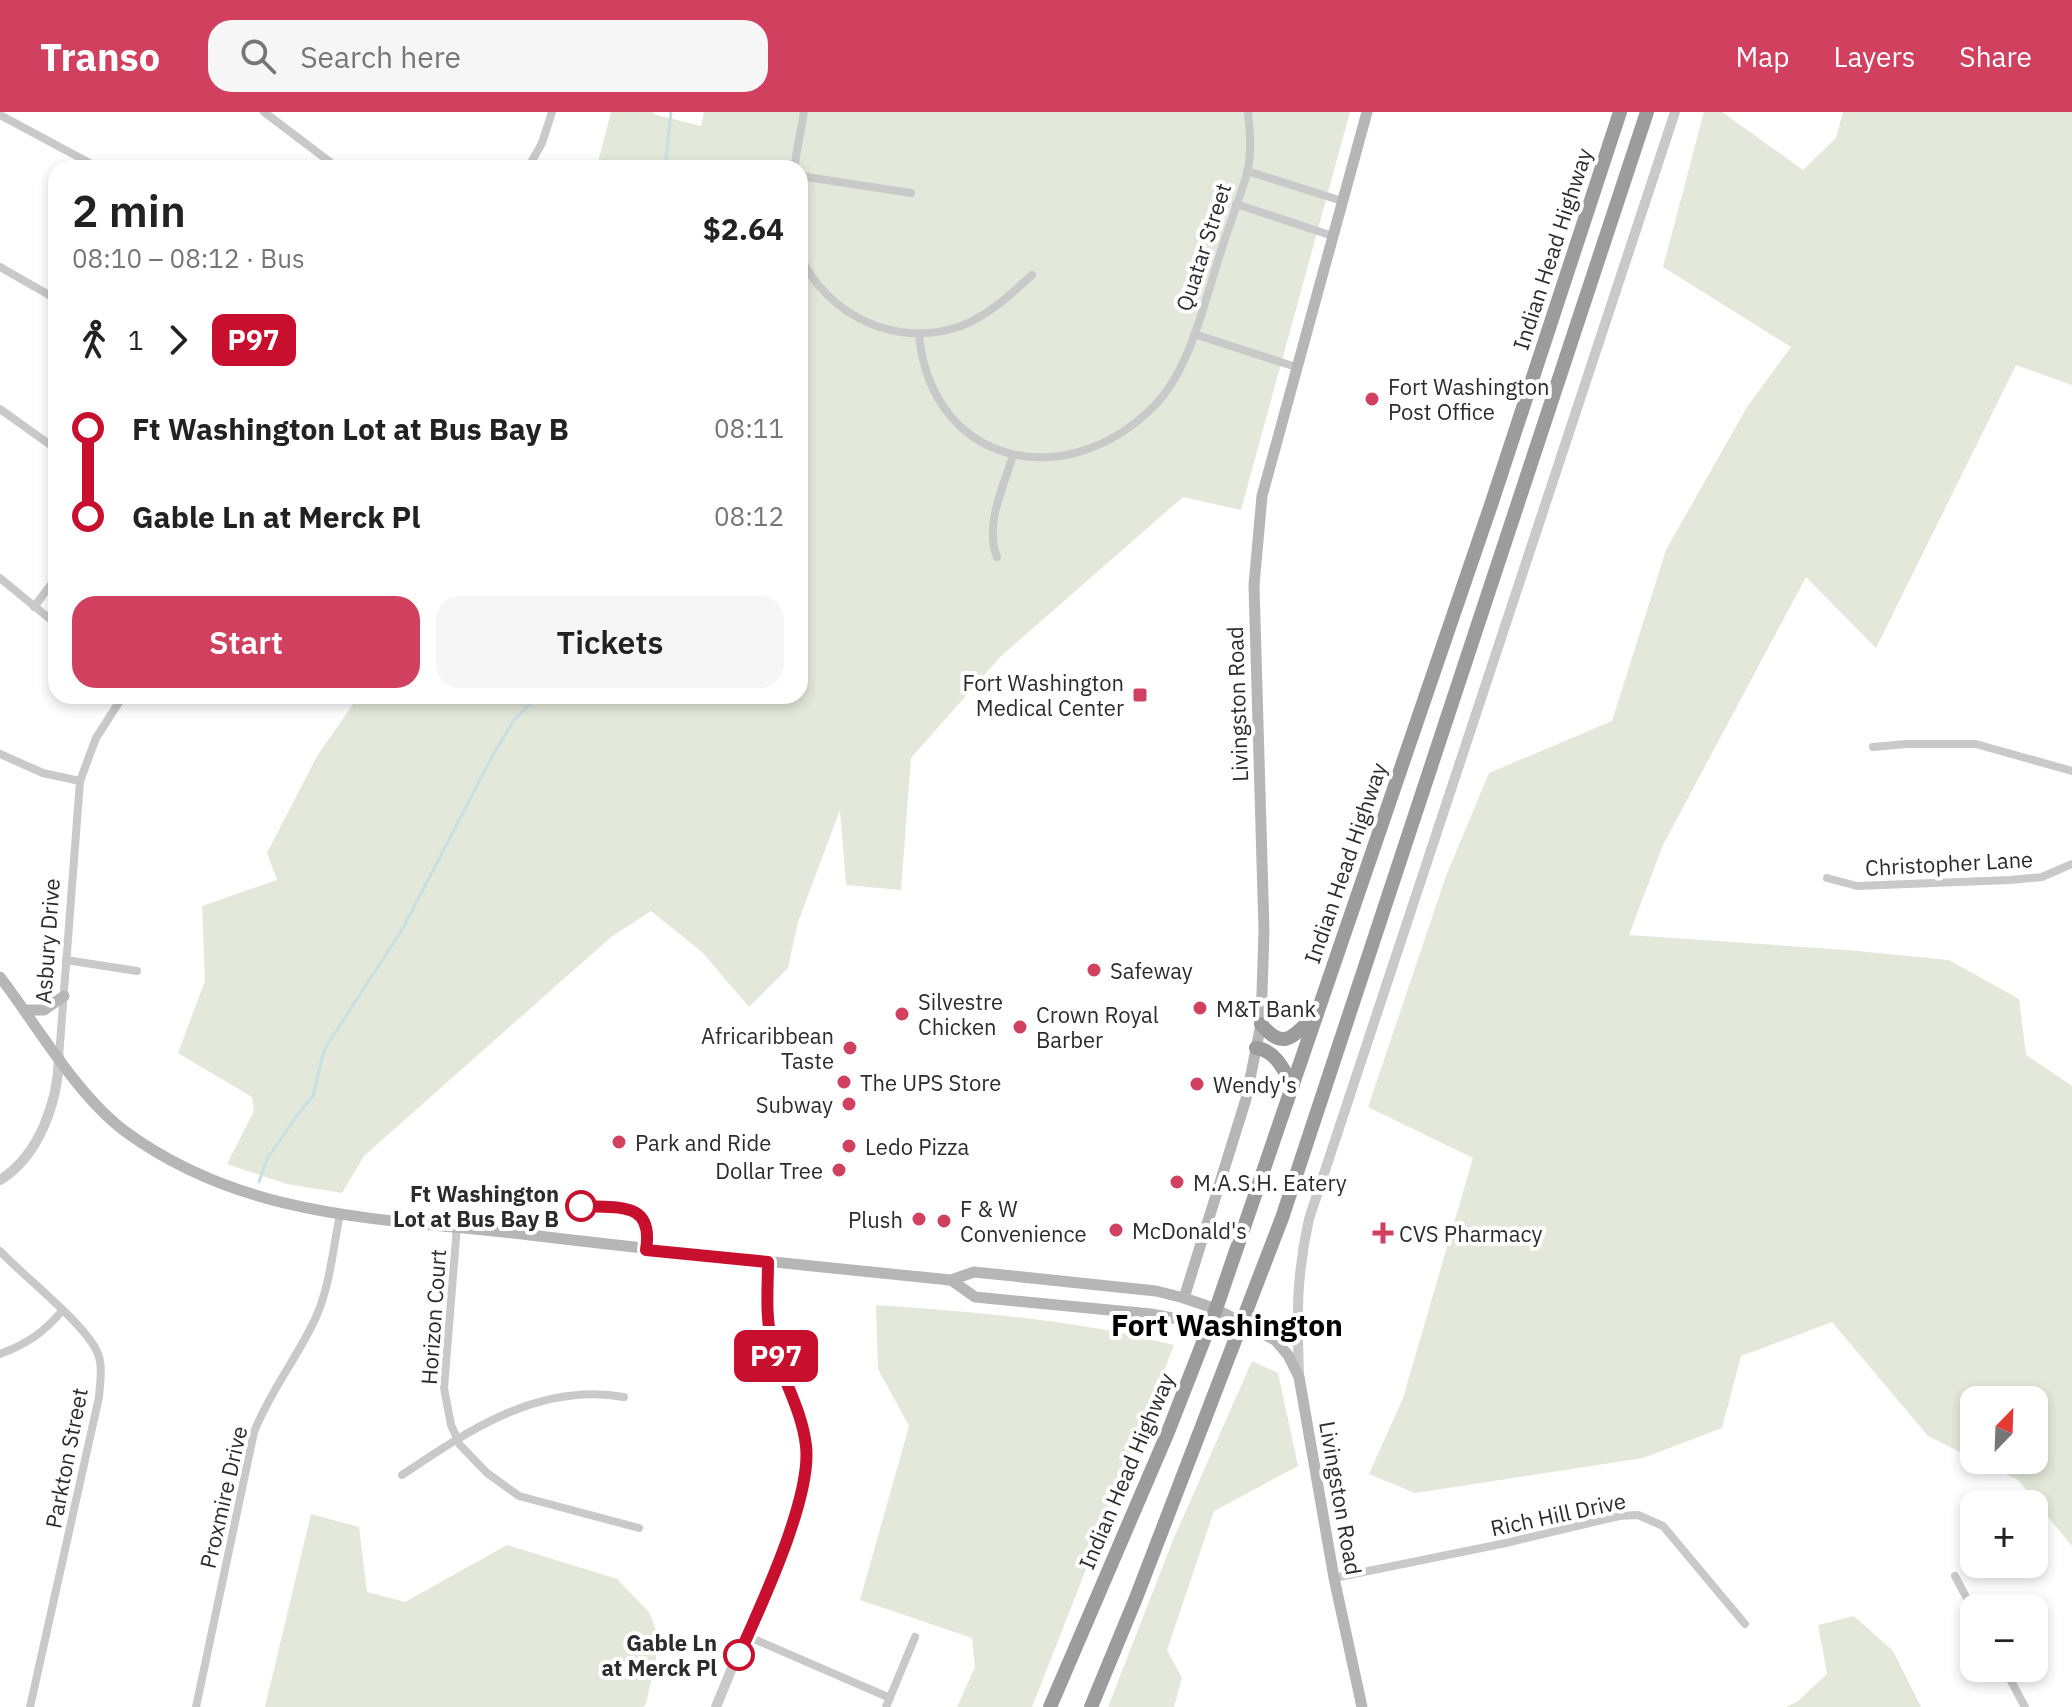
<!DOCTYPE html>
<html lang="en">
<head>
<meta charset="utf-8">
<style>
  :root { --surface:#fff; --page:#f6f6f6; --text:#222; --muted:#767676; --accent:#d1405e }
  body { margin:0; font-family:"IBM Plex Sans",sans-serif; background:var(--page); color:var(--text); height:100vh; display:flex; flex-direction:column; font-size:30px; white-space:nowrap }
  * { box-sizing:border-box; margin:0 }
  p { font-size:26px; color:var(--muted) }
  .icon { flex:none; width:44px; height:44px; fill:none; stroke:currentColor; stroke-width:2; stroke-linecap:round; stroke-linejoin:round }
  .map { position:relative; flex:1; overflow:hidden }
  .side { position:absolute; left:48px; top:48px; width:760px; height:544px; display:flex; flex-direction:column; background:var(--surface); border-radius:24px; box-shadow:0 4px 12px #0003 }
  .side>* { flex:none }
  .badge { padding:0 16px; border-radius:12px; font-size:28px; line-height:52px }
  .needle { width:52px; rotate:23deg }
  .controls { position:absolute; left:1960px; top:1274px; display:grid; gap:16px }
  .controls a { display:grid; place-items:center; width:88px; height:88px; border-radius:16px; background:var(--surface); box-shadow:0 4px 12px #0003; font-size:40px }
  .map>.badge { position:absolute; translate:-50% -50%; box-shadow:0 0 0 4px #fff }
  .legs { display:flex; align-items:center; gap:12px; height:88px; padding:0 24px; font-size:26px }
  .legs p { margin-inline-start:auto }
  .overview { display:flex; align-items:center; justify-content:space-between; height:136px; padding:0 24px }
  h1 { font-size:44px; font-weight:600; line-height:60px }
  .button { display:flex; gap:16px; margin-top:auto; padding:16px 24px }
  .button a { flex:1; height:92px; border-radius:24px; background:var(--accent); color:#fff; font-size:32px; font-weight:600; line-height:92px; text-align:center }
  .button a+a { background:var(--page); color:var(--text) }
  ul { padding:0 24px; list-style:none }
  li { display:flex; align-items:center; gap:28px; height:88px; font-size:30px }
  li i { display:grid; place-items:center; width:12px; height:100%; margin:0 10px; background:currentColor }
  li i::after { content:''; width:20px; height:20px; margin:-10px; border:6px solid; border-radius:50%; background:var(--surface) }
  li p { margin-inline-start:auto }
  li:first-child i { background:linear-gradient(#0000 50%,currentColor 0) }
  li:last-child i { background:linear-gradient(currentColor 50%,#0000 0) }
  header { display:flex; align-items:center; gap:48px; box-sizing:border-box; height:112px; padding:0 40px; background:var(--accent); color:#fff }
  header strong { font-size:38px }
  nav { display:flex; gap:44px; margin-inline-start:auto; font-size:28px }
  .search { width:560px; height:72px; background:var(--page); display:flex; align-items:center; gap:20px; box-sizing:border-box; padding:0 28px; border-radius:24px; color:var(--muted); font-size:30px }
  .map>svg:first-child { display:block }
  .green { fill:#e4e8da }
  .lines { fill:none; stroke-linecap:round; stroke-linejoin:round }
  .stream { stroke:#c8dfe6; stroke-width:3 }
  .minor { stroke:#c9c9c9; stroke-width:8 }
  .tertiary { stroke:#c9c9c9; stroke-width:10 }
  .secondary { stroke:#b6b6b6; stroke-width:11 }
  .trunk { stroke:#9c9c9c; stroke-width:14 }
  .line-1-casing { stroke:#fff; stroke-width:18 }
  .line-1 { stroke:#c8102e; stroke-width:12 }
  .poi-dot { fill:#d1405e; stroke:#fff; stroke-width:3 }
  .stop-1-dot { fill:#fff; stroke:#c8102e; stroke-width:4 }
  .labels { text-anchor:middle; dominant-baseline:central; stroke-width:8; stroke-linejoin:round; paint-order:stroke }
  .street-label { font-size:22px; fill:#2c2c2c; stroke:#fff }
  .poi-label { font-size:22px; fill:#2c2c2c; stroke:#fff; text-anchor:start }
  .stop-label { font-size:22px; font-weight:bold; fill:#2c2c2c; stroke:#fff; text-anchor:end }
  .district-label { font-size:30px; font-weight:bold; fill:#000; stroke:#fff }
</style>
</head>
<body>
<header>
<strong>Transo</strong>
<div class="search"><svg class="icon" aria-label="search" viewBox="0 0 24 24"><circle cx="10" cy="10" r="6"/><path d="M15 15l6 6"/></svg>Search here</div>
<nav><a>Map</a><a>Layers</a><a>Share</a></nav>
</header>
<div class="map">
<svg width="2072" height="1595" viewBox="0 0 2072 1595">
  <rect width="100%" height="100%" fill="#fff"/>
  <g class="green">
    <path d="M 611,0 L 653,0 L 653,2 L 701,14 L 704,0 L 1350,0 L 1241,398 L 1183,385 L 1001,544 L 911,646 L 901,778 L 846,773 L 840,698 L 798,810 L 788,856 L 749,895 L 702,840 L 651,799 L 611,825 L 364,1044 L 342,1081 L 287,1072 L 227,1052 L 254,999 L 252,985 L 178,941 L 205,869 L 202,794 L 277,768 L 267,741 L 317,644 L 359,584 L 800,584 L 800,56 L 599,56 L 597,54 Z"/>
    <path d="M 1704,0 L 1722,0 L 1803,58 L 1836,26 L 1843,0 L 2072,0 L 2072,273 L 2016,253 L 1876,536 L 1806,465 L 1663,733 L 1629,823 L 1848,838 L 1949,848 L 2019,887 L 2026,943 L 2072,974 L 2072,1434 L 2018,1368 L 1977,1348 L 2034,1348 L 2034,1288 L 1974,1288 L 1974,1347 L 1928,1324 L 1832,1210 L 1741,1244 L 1722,1316 L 1643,1346 L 1415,1381 L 1369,1362 L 1403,1286 L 1473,1046 L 1368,995 L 1446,764 L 1489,661 L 1612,609 L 1666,438 L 1747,295 L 1791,235 L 1663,155 Z"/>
    <path d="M 876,1193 C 976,1200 1077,1208 1174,1233 L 1032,1595 L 957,1595 L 975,1555 L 972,1526 L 860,1488 L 909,1314 L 878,1257 Z"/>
    <path d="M 1252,1249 L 1278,1261 L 1298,1354 L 1214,1399 L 1167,1538 L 1182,1566 L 1174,1595 L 1108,1595 L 1173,1428 Z"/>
    <path d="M 311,1402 L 359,1415 L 367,1480 L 405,1490 L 507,1433 L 617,1467 L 649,1500 L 660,1528 L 646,1592 L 643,1595 L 265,1595 Z"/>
    <path d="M 1854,1504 L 1893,1539 L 1921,1595 L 1786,1595 L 1798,1589 L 1827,1562 L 1818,1513 Z"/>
  </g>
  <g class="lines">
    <g class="stream">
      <path d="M 665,56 L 671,0"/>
      <path d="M 259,1070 L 267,1047 L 298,1002 L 313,984 L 324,938 L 403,816 L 494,641 L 514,608 L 533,589 L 532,584"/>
    </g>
    <g class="minor">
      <path d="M 264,0 L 338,56"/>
      <path d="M 0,3 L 99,56"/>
      <path d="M 528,56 L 542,31 L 552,0"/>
      <path d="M 794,56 L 804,0"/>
      <path d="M 1247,59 L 1342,89"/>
      <path d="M 800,64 L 911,81"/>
      <path d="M 1236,92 L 1333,124"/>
      <path d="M 800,144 C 828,204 897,237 961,214 C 988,204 1011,182 1032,163"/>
      <path d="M 0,155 L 56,187"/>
      <path d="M 1194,222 L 1296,255"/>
      <path d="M 919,223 C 932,354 1065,382 1152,296 C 1191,259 1205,186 1222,136 C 1230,111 1240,86 1247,61 C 1252,41 1250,20 1248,0"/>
      <path d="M 0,297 L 56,337"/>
      <path d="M 997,445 C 984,413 1004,374 1013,343"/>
      <path d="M 0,466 L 56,512"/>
      <path d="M 34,495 L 56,466"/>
      <path d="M 1873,635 L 1906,632 L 1976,632 L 2072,659"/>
      <path d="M 0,642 L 43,661 L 80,669"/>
      <path d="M 1827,766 L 1857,774 L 2010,768 L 2042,765 L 2072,752"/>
      <path d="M 66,848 L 137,859"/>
      <path d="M 59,945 L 80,669 L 96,626 L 123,584"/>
      <path d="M 457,1114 L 444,1276 L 451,1313 L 460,1333 L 487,1361 L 519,1384 L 639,1416"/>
      <path d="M 0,1139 C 23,1164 88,1214 98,1242 C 103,1255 100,1271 99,1285 L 30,1595"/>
      <path d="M 0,1242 C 27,1232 43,1221 62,1199"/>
      <path d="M 402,1363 C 469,1318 540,1270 624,1285"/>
      <path d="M 1955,1464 L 1974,1500"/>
      <path d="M 1334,1466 L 1506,1431 L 1619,1404 L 1638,1403 L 1663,1414 L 1745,1512"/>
      <path d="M 747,1524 L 890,1586"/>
      <path d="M 2004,1556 L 2025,1595"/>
      <path d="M 196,1595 L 254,1320 C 270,1279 298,1245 316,1205 C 330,1174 333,1136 340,1102"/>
      <path d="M 886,1595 L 915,1525"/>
    </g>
    <g class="tertiary">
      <path d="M 0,1068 C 39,1044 58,990 59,945"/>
      <path d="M 1299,1263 C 1297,1205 1296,1164 1309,1107 L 1675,0"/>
      <path d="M 716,1595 L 796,1400 L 807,1354 L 807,1336 L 801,1308 L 771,1227 L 768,1150"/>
    </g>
    <g class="secondary">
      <path d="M 0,865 C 37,913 77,984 126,1020 C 248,1109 387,1106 530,1123 C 670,1140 811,1154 951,1168 L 974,1160 L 1156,1179 L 1184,1186 L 1216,1197 L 1275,1228 L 1288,1243 L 1299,1265 L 1334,1466 L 1362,1595"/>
      <path d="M 24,898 L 44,898 L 64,884"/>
      <path d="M 951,1168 L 975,1185 L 1151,1202 L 1210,1213 L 1239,1212"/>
      <path d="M 1184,1186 L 1246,987 L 1261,912 L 1264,819 L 1254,473 L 1262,384 L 1367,0"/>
    </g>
    <g class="trunk">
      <path d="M 1261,912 C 1283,940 1294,924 1314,904"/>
      <path d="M 1256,936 C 1276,938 1285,960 1293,975"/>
      <path d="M 1050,1595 L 1168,1320 L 1216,1197 L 1492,390 L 1620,0"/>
      <path d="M 1091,1595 L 1136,1486 L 1282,1106 L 1647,0"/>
    </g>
  </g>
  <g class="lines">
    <defs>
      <path id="line-1" d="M 581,1094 C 619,1096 654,1089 646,1138 L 768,1150 C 768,1176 765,1205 772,1230 C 781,1265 802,1297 806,1334 C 812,1386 761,1493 739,1543"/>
    </defs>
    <use href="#line-1" class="line-1-casing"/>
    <use href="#line-1" class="line-1"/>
  </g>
  <g class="poi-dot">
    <circle cx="1372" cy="287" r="8"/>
    <rect x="1132" y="575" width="16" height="16" rx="4"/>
    <circle cx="1094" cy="858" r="8"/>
    <circle cx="1200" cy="896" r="8"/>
    <circle cx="902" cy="902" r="8"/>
    <circle cx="1020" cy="915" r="8"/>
    <circle cx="850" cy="936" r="8"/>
    <circle cx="844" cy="970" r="8"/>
    <circle cx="1197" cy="972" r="8"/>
    <circle cx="849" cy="992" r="8"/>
    <circle cx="619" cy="1030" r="8"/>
    <circle cx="849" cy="1034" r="8"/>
    <circle cx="839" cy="1058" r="8"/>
    <circle cx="1177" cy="1070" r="8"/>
    <circle cx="919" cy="1107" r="8"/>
    <circle cx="944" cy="1109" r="8"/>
    <circle cx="1116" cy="1118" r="8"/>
    <path d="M1379 1109h8v8h8v8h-8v8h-8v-8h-8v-8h8z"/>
  </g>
  <g class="stop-1-dot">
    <circle cx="581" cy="1094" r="14"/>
    <circle cx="739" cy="1543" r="14"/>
  </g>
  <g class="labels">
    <g class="street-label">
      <text transform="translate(1203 135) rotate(-72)">Quatar Street</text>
      <text transform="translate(1552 137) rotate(-72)">Indian Head Highway</text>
      <text transform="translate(1237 592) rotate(-92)">Livingston Road</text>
      <text transform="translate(1345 751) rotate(-71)">Indian Head Highway</text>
      <text transform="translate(1949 751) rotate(-3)">Christopher Lane</text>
      <text transform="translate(47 829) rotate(-86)">Asbury Drive</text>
      <text transform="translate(433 1205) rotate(-86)">Horizon Court</text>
      <text transform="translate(66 1346) rotate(-79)">Parkton Street</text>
      <text transform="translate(1126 1359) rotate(-67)">Indian Head Highway</text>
      <text transform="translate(223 1385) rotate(-77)">Proxmire Drive</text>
      <text transform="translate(1341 1386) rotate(80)">Livingston Road</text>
      <text transform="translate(1558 1402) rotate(-12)">Rich Hill Drive</text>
    </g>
    <g class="poi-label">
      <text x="1388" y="274">Fort Washington<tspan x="1388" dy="25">Post Office</tspan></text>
      <text x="1124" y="570" text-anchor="end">Fort Washington<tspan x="1124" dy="25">Medical Center</tspan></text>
      <text x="1110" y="858">Safeway</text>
      <text x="918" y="889">Silvestre<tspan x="918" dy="25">Chicken</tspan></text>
      <text x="1216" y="896">M&amp;T Bank</text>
      <text x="1036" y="902">Crown Royal<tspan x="1036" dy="25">Barber</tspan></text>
      <text x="834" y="923" text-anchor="end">Africaribbean<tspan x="834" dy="25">Taste</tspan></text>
      <text x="860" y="970">The UPS Store</text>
      <text x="1213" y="972">Wendy's</text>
      <text x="833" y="992" text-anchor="end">Subway</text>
      <text x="635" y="1030">Park and Ride</text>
      <text x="865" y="1034">Ledo Pizza</text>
      <text x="823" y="1058" text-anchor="end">Dollar Tree</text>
      <text x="1193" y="1070">M.A.S.H. Eatery</text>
      <text x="960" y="1096">F &amp; W<tspan x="960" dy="25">Convenience</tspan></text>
      <text x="903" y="1107" text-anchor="end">Plush</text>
      <text x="1132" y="1118">McDonald's</text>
      <text x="1399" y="1121">CVS Pharmacy</text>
    </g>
    <g class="stop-label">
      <text x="559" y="1081">Ft Washington<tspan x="559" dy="25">Lot at Bus Bay B</tspan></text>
      <text x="717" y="1530">Gable Ln<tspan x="717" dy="25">at Merck Pl</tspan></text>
    </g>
    <g class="district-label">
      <text x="1227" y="1212">Fort Washington</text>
    </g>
  </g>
</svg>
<div class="controls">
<a><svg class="needle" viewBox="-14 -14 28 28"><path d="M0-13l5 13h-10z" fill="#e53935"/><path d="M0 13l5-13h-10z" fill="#767676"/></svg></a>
<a>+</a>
<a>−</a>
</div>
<b class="badge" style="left:776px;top:1244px;background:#c8102e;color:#fff">P97</b>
<section class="side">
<div class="overview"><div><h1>2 min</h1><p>08:10 – 08:12 · Bus</p></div><b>$2.64</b></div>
<div class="legs"><svg class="icon" aria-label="walk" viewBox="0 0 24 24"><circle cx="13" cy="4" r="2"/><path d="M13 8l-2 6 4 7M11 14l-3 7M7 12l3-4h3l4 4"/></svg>1<svg class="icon" aria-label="forward" viewBox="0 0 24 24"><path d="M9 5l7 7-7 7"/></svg><b class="badge" style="background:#c8102e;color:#fff">P97</b></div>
<ul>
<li><i style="color:#c8102e"></i><b>Ft Washington Lot at Bus Bay B</b><p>08:11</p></li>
<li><i style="color:#c8102e"></i><b>Gable Ln at Merck Pl</b><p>08:12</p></li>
</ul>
<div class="button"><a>Start</a><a>Tickets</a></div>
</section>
</div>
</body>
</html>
